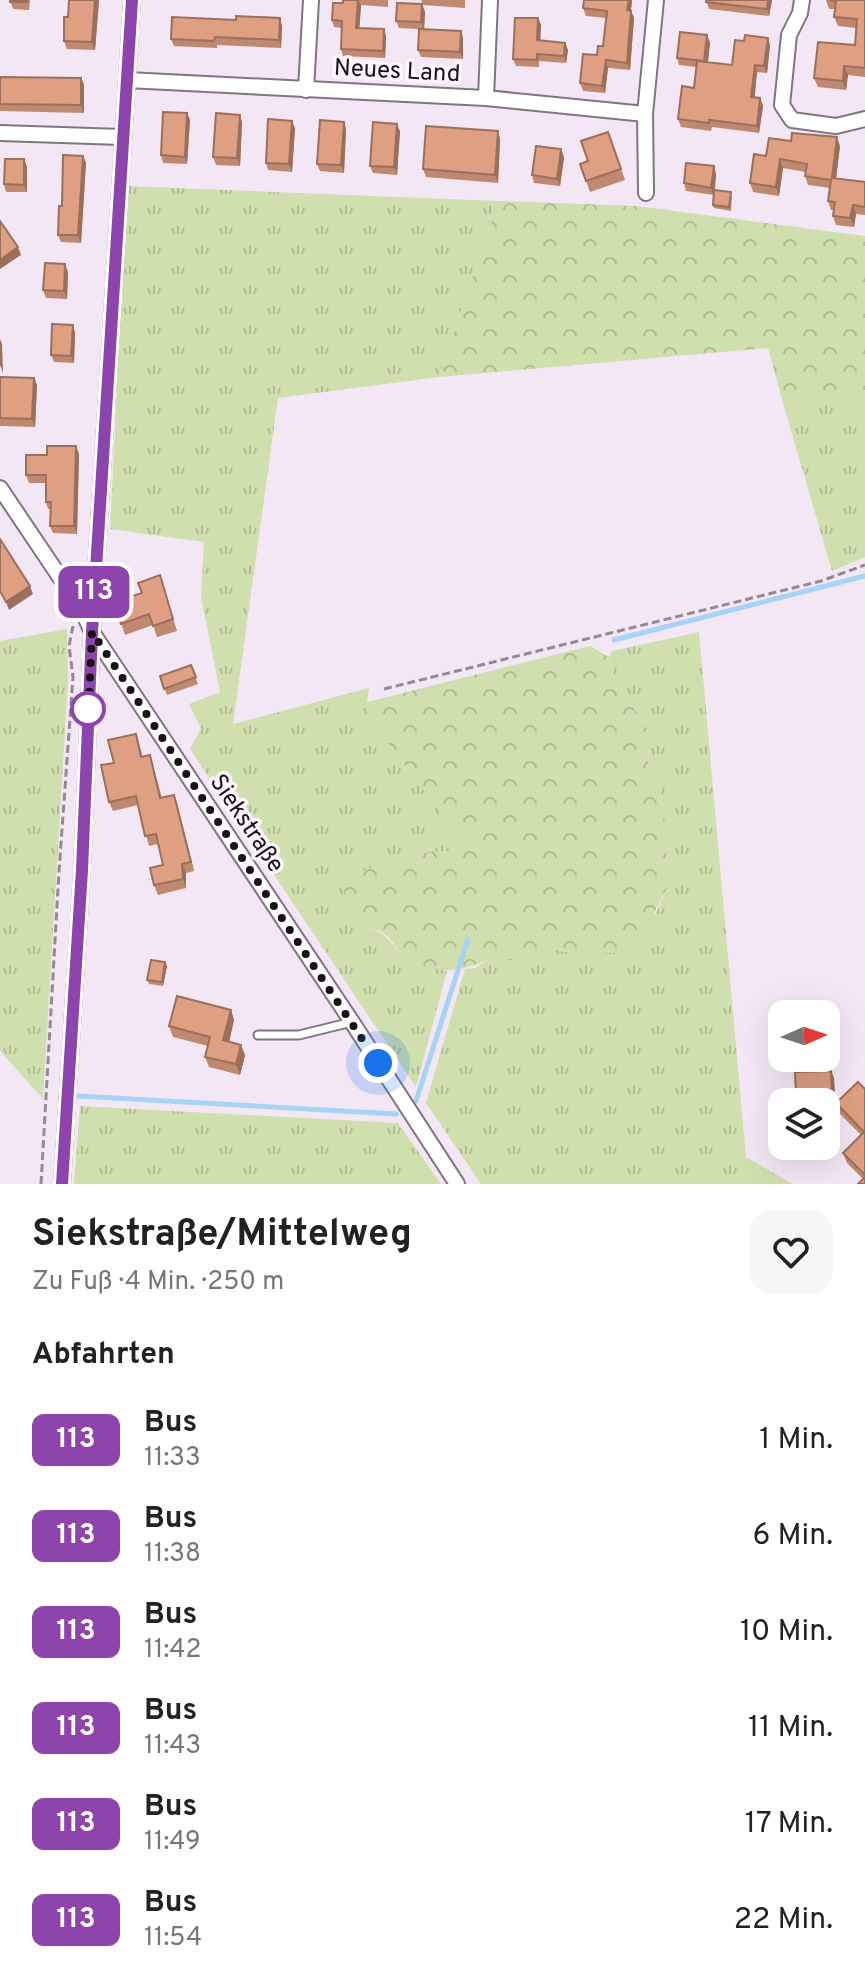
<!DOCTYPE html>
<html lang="de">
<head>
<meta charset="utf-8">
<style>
  :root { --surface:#fff; --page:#f6f6f6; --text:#222; --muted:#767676 }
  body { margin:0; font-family:Overpass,sans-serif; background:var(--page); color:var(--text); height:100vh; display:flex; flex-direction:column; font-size:30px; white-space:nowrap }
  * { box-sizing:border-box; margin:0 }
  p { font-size:26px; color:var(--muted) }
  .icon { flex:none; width:44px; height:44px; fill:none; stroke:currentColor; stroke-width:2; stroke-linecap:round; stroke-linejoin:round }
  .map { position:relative; height:1184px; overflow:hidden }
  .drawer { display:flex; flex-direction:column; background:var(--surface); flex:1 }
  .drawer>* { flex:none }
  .badge { padding:0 16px; border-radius:12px; font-size:28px; line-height:52px }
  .needle { width:52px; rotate:87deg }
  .controls { position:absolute; left:768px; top:1000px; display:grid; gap:16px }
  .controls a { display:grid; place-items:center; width:72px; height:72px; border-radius:16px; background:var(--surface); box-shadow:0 8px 32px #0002; font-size:40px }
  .you { position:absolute; width:40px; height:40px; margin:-20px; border:6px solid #fff; border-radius:50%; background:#1a73e8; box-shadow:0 0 0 12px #1a73e833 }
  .map>.badge { position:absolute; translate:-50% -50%; box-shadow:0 0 0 4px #fff }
  h2 { padding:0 32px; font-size:30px; line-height:72px }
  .round { display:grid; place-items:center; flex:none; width:84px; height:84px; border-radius:24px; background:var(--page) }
  .headline { display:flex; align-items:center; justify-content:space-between; height:136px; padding:0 32px }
  h1 { font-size:38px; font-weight:700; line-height:60px }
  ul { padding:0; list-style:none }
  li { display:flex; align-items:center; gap:24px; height:96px; padding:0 32px }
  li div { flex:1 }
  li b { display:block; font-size:30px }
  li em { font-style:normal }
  li .badge { min-width:88px; font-weight:700; text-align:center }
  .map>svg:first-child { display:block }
  .grass { fill:url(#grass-tufts) }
  .forest { fill:url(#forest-crowns) }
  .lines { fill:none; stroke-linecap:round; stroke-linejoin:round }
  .stream { stroke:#a6d3f6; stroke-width:5 }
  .lane-casing { stroke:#817581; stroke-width:11 }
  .street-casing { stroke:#817581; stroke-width:18 }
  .path { stroke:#938a94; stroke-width:3; stroke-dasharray:8 4; stroke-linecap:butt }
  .lane { stroke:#fff; stroke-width:7 }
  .street { stroke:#fff; stroke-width:14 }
  .wall { fill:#bf8970 }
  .shaded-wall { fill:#9b6f5b }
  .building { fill:#de9f82; stroke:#9b6f5b; stroke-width:2 }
  .line-casing { stroke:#fff; stroke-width:18 }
  .line { stroke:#8e44ad; stroke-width:12 }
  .walk { stroke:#161216; stroke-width:8; stroke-dasharray:0 14.4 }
  .stop-dot { fill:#fff; stroke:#8e44ad; stroke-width:4 }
  .labels { text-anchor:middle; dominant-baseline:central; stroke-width:7; stroke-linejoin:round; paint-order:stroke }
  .street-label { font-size:24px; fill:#161216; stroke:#fef6fe }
</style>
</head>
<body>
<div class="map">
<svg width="865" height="1184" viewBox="0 0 865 1184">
  <defs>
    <pattern id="grass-tufts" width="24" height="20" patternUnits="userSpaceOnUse" patternTransform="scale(2)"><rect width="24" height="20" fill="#cfdfae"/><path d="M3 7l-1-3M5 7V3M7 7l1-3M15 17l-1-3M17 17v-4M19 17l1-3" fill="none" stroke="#b1be95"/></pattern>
    <pattern id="forest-crowns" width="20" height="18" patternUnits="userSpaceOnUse" patternTransform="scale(2)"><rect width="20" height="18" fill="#cfdfae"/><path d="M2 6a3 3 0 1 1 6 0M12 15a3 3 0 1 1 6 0" fill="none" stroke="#b1be95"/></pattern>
  </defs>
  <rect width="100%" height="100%" fill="#f4e7f5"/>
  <g class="grass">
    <path d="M 127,186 L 498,201 L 439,377 L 278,398 L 233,724 L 369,688 L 367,702 L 369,717 L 469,850 L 417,853 L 370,928 C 390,935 390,945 405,956 C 418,965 432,967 447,971 L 416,1087 L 190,749 L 201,729 L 189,704 L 220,692 L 201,597 L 204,542 L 110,529 Z"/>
    <path d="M 865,393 L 865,557 L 832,571 L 783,403 Z"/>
    <path d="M 67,629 L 68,679 L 43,1099 L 0,1051 L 0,641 Z"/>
    <path d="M 699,632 L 746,1157 L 793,1184 L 481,1184 L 426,1103 L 465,969 L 475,968 L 494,956 L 508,960 L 527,960 L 556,950 L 581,955 L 656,913 L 667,888 L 666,830 L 659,781 L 648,762 L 650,733 L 614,680 L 609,657 L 612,651 Z"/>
    <path d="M 80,1106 L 398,1123 L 441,1184 L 74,1184 Z"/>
  </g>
  <g class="forest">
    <path d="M 498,201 L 636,206 L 865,236 L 865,393 L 783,403 L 768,348 L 439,377 Z"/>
    <path d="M 590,646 L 609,657 L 614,680 L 650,733 L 648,762 L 659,781 L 666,830 L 667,888 L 639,942 L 621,952 L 581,955 L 556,950 L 527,960 L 508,960 L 494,956 C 465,973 434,976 405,956 C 396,950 392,938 383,933 C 379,930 375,930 371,928 C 355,919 341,901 344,882 L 366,869 L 417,853 L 468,850 L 369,717 L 367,702 Z"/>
  </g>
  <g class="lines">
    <g class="stream">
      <path d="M 614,640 L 865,576"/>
      <path d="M 78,1096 L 396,1114"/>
      <path d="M 416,1101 L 468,939"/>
    </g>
    <defs>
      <path id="lane" d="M 258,1035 L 299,1035 L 352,1022"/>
      <g id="street">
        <path d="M 802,0 L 800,13 L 789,35 L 782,105 L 792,120 L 836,126 L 865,119"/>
        <path d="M 127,80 L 486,98 L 645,114"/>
        <path d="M 306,90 L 311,0"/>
        <path d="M 486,98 L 490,0"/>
        <path d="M 0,133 L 122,137"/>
        <path d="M 646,193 L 645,114 L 656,0"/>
        <path d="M 0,488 L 82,610 L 92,632 L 352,1022 L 457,1184"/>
        <path d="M 62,1184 L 82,870 L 92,632 L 132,0"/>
      </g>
    </defs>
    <use href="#lane" class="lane-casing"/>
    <use href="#street" class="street-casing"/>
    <g class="path">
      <path d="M 384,689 L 821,581 L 865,565"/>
      <path d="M 41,1184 L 59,871 L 73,677 L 69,646 L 73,626"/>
    </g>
    <use href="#lane" class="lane"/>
    <use href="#street" class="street"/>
  </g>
  <g class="wall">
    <path d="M 10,0 L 30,0 L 29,10 L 13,9 Z"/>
    <path d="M 69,0 L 99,0 L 95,50 L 67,49 L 64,41 L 68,17 Z"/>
    <path d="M 343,0 L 388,0 L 388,7 L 361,5 L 359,28 L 384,29 L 386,36 L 385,58 L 343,56 L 341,49 L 342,28 L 334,27 L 332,20 L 343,3 Z"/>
    <path d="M 421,0 L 465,0 L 465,8 L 423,5 Z"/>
    <path d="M 584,0 L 632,0 L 631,11 L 634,18 L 630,70 L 608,68 L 605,93 L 583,91 L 580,83 L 603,46 L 606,18 L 586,16 L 583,8 Z"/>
    <path d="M 706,0 L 772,0 L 769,16 L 709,9 Z"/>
    <path d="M 826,0 L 865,0 L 865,77 L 848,75 L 846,90 L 818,87 L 814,78 L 855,45 L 856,28 L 838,26 L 834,17 L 835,9 L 829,9 Z"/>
    <path d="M 422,4 L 425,12 L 424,29 L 461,31 L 463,38 L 463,59 L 421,57 L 418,50 L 419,29 L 399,28 L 396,21 Z"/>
    <path d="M 538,18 L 541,25 L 540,40 L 565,43 L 568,50 L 566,63 L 539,61 L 539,67 L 516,66 L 513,59 Z"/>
    <path d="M 282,26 L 281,48 L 217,45 L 217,48 L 174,46 L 171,39 Z"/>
    <path d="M 707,35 L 710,43 L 708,62 L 732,65 L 770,45 L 767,73 L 757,72 L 754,98 L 760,98 L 763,106 L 759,133 L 712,127 L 711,131 L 681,127 L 678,119 L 694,88 L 696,67 L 679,65 L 677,58 Z"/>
    <path d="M 0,77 L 81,78 L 84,85 L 84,113 L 0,111 Z"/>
    <path d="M 187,113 L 190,120 L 187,164 L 163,163 L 161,155 Z"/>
    <path d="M 242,122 L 240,166 L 216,165 L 213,157 Z"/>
    <path d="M 344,122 L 346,129 L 344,173 L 320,171 L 317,164 Z"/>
    <path d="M 295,128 L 292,172 L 268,170 L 266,163 Z"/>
    <path d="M 400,131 L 397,175 L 373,173 L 370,166 Z"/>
    <path d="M 608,132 L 625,180 L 590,192 L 580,164 L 588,161 Z"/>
    <path d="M 500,139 L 498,183 L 426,177 L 423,169 Z"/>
    <path d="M 840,146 L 836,178 L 865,182 L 865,215 L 856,214 L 854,227 L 836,225 L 833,216 L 834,210 L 831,210 L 828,201 L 830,188 L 808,185 L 805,176 L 805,172 L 783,168 L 779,196 L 753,192 L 750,183 L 766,156 Z"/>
    <path d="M 83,156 L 86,163 L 81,243 L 61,242 L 58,235 L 62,206 Z"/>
    <path d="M 564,157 L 560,186 L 534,183 L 532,175 Z"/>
    <path d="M 24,159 L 27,167 L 27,192 L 6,192 L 4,184 Z"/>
    <path d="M 716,174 L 715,190 L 732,196 L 731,211 L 714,208 L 713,205 L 714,195 L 686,191 L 684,183 Z"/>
    <path d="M 68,272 L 67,299 L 46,298 L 43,290 Z"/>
    <path d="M 75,332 L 74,363 L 54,362 L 51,355 Z"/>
    <path d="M 0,377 L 34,378 L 37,385 L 35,427 L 0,426 Z"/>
    <path d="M 79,454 L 77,534 L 53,533 L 50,526 L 51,509 L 48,509 L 46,502 L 46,483 L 29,483 L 26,475 L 47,455 Z"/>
    <path d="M 160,575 L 177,631 L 157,637 L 153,625 L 125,635 L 114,602 L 142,593 Z"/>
    <path d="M 191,665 L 198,684 L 167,695 L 160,676 Z"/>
    <path d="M 136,734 L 143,757 L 150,755 L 162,798 L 177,804 L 194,871 L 186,873 L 186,888 L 158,895 L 154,885 L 163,865 L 158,844 L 149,846 L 138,805 L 113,811 L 109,802 L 114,763 Z"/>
    <path d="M 167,966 L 163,986 L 149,984 L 147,980 Z"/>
    <path d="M 231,1010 L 234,1020 L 229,1042 L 245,1055 L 240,1075 L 209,1067 L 205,1057 L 208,1046 L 173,1037 L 169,1026 Z"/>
    <path d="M 831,1071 L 834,1078 L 835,1100 L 799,1102 L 796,1094 Z"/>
    <path d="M 865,1089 L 865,1184 L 863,1179 L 847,1163 L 843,1153 L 861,1135 L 840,1114 L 836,1103 Z"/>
  </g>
  <g class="shaded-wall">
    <path d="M 95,0 L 99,0 L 95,50 L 92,42 Z"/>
    <path d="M 358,0 L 361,5 L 359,35 L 356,28 Z"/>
    <path d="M 629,0 L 632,0 L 630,18 L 627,10 Z"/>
    <path d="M 768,0 L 772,0 L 769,16 L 767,9 Z"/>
    <path d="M 422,4 L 425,12 L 424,30 L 421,22 Z"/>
    <path d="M 631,11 L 634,18 L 630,70 L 627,63 Z"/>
    <path d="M 280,18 L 282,26 L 281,48 L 279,40 Z"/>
    <path d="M 538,18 L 541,25 L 540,47 L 537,40 Z"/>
    <path d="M 384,29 L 386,36 L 385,58 L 383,51 Z"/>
    <path d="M 461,31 L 463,38 L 463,59 L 460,52 Z"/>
    <path d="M 707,35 L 710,43 L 707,69 L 704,61 Z"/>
    <path d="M 768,38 L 770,45 L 767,73 L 764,66 Z"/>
    <path d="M 565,43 L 568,50 L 566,63 L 564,56 Z"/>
    <path d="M 606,60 L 608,68 L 605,93 L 602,86 Z"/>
    <path d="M 755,65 L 757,72 L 754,105 L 751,97 Z"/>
    <path d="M 844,66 L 848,75 L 846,90 L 843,81 Z"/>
    <path d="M 81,78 L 84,85 L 84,113 L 81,105 Z"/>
    <path d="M 760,98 L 763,106 L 759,133 L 757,126 Z"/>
    <path d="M 187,113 L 190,120 L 187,164 L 185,157 Z"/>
    <path d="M 240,115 L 242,122 L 240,166 L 237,158 Z"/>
    <path d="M 292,121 L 295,128 L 292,172 L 289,164 Z"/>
    <path d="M 344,122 L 346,129 L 344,173 L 341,165 Z"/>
    <path d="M 397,124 L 400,131 L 397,175 L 394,167 Z"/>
    <path d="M 498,131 L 500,139 L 498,183 L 495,175 Z"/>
    <path d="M 837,137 L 840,146 L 835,187 L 832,178 Z"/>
    <path d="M 561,149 L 564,157 L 560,186 L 557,179 Z"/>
    <path d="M 83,156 L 86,163 L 81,243 L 78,235 Z"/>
    <path d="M 24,159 L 27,167 L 27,192 L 24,185 Z"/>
    <path d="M 780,159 L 783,168 L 779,196 L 776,187 Z"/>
    <path d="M 714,166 L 716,174 L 714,195 L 711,188 Z"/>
    <path d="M 853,205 L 856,214 L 854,227 L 850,218 Z"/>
    <path d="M 18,247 L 21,255 L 0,269 L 0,260 Z"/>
    <path d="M 65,264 L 68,272 L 67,299 L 64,291 Z"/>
    <path d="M 73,325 L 75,332 L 74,363 L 71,356 Z"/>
    <path d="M 0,339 L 2,344 L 3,373 L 0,365 Z"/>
    <path d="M 34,378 L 37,385 L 35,427 L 32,419 Z"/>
    <path d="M 76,446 L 79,454 L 77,534 L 74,526 Z"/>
    <path d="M 30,586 L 33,594 L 9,610 L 6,602 Z"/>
    <path d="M 174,795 L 177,804 L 194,871 L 191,862 Z"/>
    <path d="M 182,864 L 186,873 L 186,888 L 183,879 Z"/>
    <path d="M 165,962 L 167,966 L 163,986 L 162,982 Z"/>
    <path d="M 231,1010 L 234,1020 L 227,1051 L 223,1040 Z"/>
    <path d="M 241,1045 L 245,1055 L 240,1075 L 236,1064 Z"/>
    <path d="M 831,1071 L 834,1078 L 835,1100 L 832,1093 Z"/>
  </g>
  <g class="building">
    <rect x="10" y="0" width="17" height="2"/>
    <path d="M 69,0 L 95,0 L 92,42 L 64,41 L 64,17 L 68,17 Z"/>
    <path d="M 343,0 L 358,0 L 356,28 L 384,29 L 383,51 L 341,49 L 342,21 L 332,20 L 333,3 L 343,3 Z"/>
    <path d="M 584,0 L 629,0 L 627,10 L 631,11 L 627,63 L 606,60 L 602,86 L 580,83 L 583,54 L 597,55 L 598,46 L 603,46 L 607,11 L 583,8 Z"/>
    <path d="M 706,0 L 768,0 L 767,9 L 706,2 Z"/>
    <path d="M 829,0 L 865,0 L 865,68 L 844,66 L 843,81 L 814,78 L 818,42 L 855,45 L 857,19 L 834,17 L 836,1 Z"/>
    <path d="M 397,3 L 422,4 L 421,22 L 396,21 Z"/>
    <path d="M 236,16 L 280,18 L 279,40 L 215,37 L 214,41 L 171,39 L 172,17 L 236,20 Z"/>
    <path d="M 515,18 L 538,18 L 537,40 L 565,43 L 564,56 L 537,54 L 537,60 L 513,59 Z"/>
    <path d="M 419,29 L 461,31 L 460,52 L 418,50 Z"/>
    <path d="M 680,32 L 707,35 L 704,61 L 677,58 Z"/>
    <path d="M 745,35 L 768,38 L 764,66 L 755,65 L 751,97 L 760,98 L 757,126 L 709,120 L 709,123 L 678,119 L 682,86 L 694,88 L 697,61 L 732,65 L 735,40 L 744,41 Z"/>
    <path d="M 0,77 L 81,78 L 81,105 L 0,104 Z"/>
    <path d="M 163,112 L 187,113 L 185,157 L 161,155 Z"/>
    <path d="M 216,113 L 240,115 L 237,158 L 213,157 Z"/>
    <path d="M 268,119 L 292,121 L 289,164 L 266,163 Z"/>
    <path d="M 320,120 L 344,122 L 341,165 L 317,164 Z"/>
    <path d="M 373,122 L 397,124 L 394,167 L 370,166 Z"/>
    <path d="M 426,126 L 498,131 L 495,175 L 423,169 Z"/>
    <path d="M 608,132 L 621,169 L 586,181 L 580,164 L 588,161 L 581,141 Z"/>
    <path d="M 792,133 L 837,137 L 832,178 L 865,182 L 865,207 L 853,205 L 850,218 L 833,216 L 835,202 L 828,201 L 831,180 L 805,176 L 807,164 L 780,159 L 776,187 L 750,183 L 754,154 L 766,156 L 769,138 L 791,141 Z"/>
    <path d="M 536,146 L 561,149 L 557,179 L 532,175 Z"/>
    <path d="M 63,155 L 83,156 L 78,235 L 58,235 L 59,206 L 62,206 Z"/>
    <path d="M 5,159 L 24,159 L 24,185 L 4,184 Z"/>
    <path d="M 686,163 L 714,166 L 711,188 L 684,183 Z"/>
    <path d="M 714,190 L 731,192 L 729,207 L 713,205 Z"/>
    <path d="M 0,221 L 18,247 L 0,260 Z"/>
    <path d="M 45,263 L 65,264 L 64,291 L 43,290 Z"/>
    <path d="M 52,324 L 73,325 L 71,356 L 51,355 Z"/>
    <path d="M 0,377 L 34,378 L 32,419 L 0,418 Z"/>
    <path d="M 47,446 L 76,446 L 74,526 L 50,526 L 51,502 L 46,502 L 46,475 L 26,475 L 26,455 L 47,455 Z"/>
    <path d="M 0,539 L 30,586 L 6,602 L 0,591 Z"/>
    <path d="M 160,575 L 173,619 L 153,626 L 149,614 L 121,624 L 114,602 L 142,593 L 138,583 Z"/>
    <path d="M 191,665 L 196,677 L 164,689 L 160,676 Z"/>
    <path d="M 136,734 L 141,757 L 150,755 L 160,798 L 174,795 L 191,862 L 182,864 L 183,879 L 154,885 L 150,868 L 163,865 L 156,834 L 145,836 L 136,796 L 109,802 L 101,765 L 114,763 L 108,740 Z"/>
    <path d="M 151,960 L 165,962 L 162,982 L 147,980 Z"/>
    <path d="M 177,996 L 231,1010 L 223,1040 L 241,1045 L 236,1064 L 205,1057 L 210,1037 L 169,1026 Z"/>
    <path d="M 831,1071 L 832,1093 L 796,1094 L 795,1072 Z"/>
    <path d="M 858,1082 L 865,1089 L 865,1175 L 843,1153 L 864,1132 L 836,1103 Z"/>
    <path d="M 865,1177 L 865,1184 L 858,1184 Z"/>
  </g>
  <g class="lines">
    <defs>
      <path id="line" d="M 62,1184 L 82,870 L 92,632 L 132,0"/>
    </defs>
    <use href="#line" class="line-casing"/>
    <use href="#line" class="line"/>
    <path class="walk" d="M 88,709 L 88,722 L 92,632 L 378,1063"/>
  </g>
  <circle class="stop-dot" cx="88" cy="709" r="16"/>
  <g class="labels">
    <g class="street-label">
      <text transform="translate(397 72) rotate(3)">Neues Land</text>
      <text transform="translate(246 824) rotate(56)">Siekstraße</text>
    </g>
  </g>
</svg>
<div class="controls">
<a><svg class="needle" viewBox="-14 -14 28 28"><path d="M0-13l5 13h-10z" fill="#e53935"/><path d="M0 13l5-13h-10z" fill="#767676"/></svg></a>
<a><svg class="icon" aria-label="layers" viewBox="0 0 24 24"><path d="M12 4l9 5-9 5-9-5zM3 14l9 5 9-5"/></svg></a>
</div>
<div class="you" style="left:378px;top:1063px"></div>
<b class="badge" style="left:94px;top:592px;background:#8e44ad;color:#fff">113</b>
</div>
<section class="drawer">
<div class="headline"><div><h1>Siekstraße/Mittelweg</h1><p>Zu Fuß · 4 Min. · 250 m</p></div><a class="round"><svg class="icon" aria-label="heart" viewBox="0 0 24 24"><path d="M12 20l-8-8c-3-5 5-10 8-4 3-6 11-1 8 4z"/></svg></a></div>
<h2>Abfahrten</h2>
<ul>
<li><span class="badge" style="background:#8e44ad;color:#fff">113</span><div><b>Bus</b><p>11:33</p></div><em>1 Min.</em></li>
<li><span class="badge" style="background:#8e44ad;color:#fff">113</span><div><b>Bus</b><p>11:38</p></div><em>6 Min.</em></li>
<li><span class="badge" style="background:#8e44ad;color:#fff">113</span><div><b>Bus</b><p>11:42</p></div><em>10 Min.</em></li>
<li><span class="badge" style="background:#8e44ad;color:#fff">113</span><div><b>Bus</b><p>11:43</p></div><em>11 Min.</em></li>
<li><span class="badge" style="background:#8e44ad;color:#fff">113</span><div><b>Bus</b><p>11:49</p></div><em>17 Min.</em></li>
<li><span class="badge" style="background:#8e44ad;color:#fff">113</span><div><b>Bus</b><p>11:54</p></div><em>22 Min.</em></li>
</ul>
</section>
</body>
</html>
